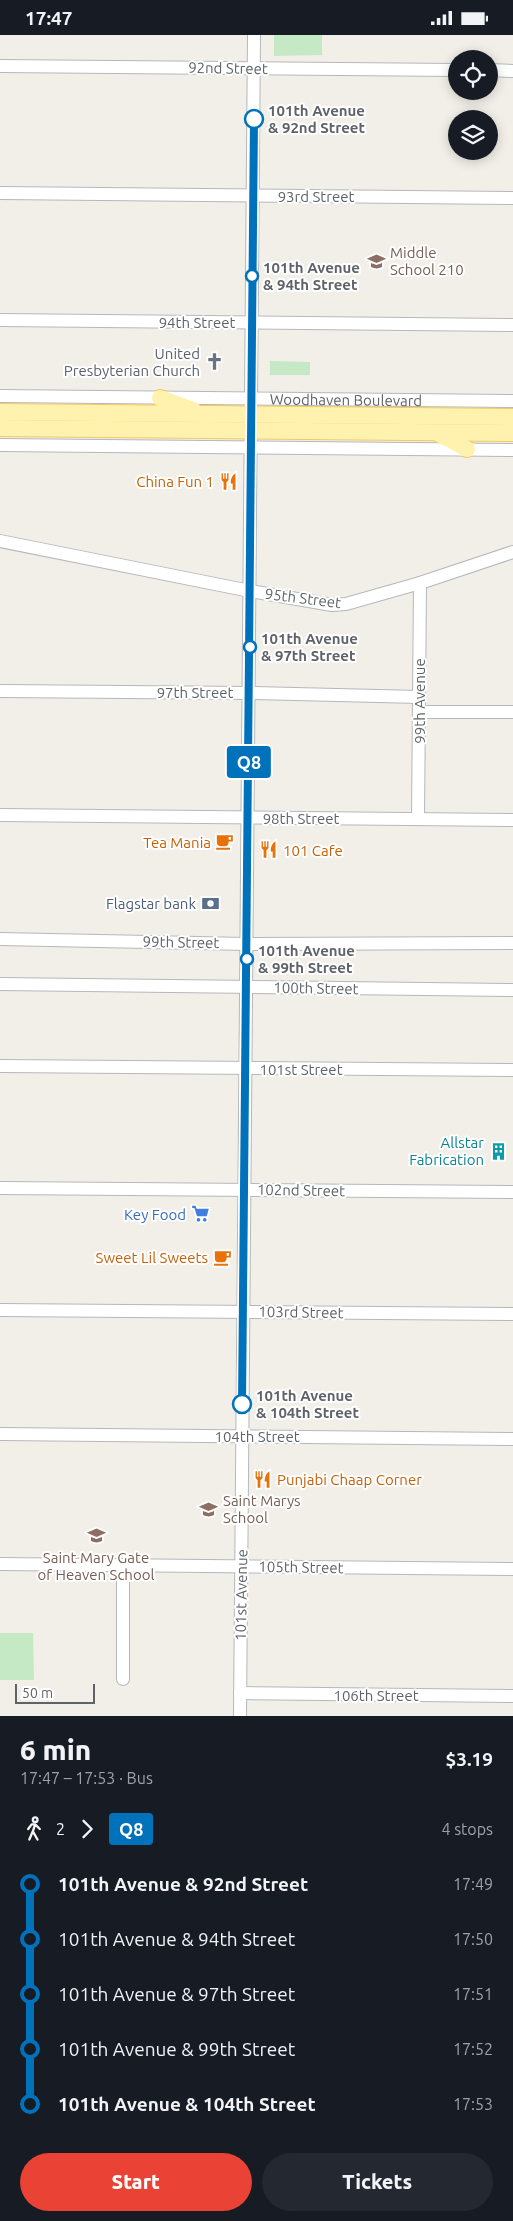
<!DOCTYPE html>
<html lang="en">
<head>
<meta charset="utf-8">
<style>
  :root { --surface:#171b24; --page:#242831; --text:#f1f3f6; --muted:#9ea1a6; --accent:#ea4335 }
  body { margin:0; font-family:Ubuntu,sans-serif; background:var(--page); color:var(--text); height:100vh; display:flex; flex-direction:column; font-size:19px; white-space:nowrap }
  * { box-sizing:border-box; margin:0 }
  p { font-size:16px; color:var(--muted) }
  .icon { flex:none; width:28px; height:28px; fill:none; stroke:currentColor; stroke-width:2; stroke-linecap:round; stroke-linejoin:round }
  .map { position:relative; height:1681px; overflow:hidden }
  .panel { display:flex; flex-direction:column; background:var(--surface); flex:1 }
  .panel>* { flex:none }
  .badge { padding:0 10px; border-radius:4px; font-size:18px; line-height:32px }
  .controls { position:absolute; left:448px; top:15px; display:grid; gap:10px }
  .controls a { display:grid; place-items:center; width:50px; height:50px; border-radius:50%; background:var(--surface); box-shadow:0 2px 12px #0003; font-size:25px }
  .scale { position:absolute; left:15px; bottom:12px; width:80px; box-sizing:border-box; padding-left:5px; border:2px solid #5f6368; border-top:0; font-size:14px; line-height:18px; white-space:nowrap; color:#5f6368; -webkit-text-stroke:4px #fff; paint-order:stroke }
  .map>.badge { position:absolute; translate:-50% -50%; box-shadow:0 0 0 2px #fff }
  .legs { display:flex; align-items:center; gap:8px; height:55px; padding:0 20px; font-size:16px }
  .legs p { margin-inline-start:auto }
  .head { display:flex; align-items:center; justify-content:space-between; height:85px; padding:0 20px }
  h1 { font-size:28px; font-weight:800; line-height:38px }
  .cta { display:flex; gap:10px; margin-top:auto; padding:10px 20px }
  .cta a { flex:1; height:58px; border-radius:30px; background:var(--accent); color:#fff; font-size:20px; font-weight:800; line-height:58px; text-align:center }
  .cta a+a { background:var(--page); color:var(--text) }
  ul { padding:0 20px; list-style:none }
  li { display:flex; align-items:center; gap:18px; height:55px; font-size:19px }
  li i { display:grid; place-items:center; width:8px; height:100%; margin:0 6px; background:currentColor }
  li i::after { content:''; width:12px; height:12px; margin:-6px; border:4px solid; border-radius:50%; background:var(--surface) }
  li p { margin-inline-start:auto }
  li:first-child i { background:linear-gradient(#0000 50%,currentColor 0) }
  li:last-child i { background:linear-gradient(currentColor 50%,#0000 0) }
  .status { display:flex; justify-content:space-between; align-items:center; height:35px; padding:0 25px; background:var(--surface); direction:ltr }
  .status svg { height:14px; fill:currentColor }
  .map>svg:first-child { display:block }
  .green { fill:#c5e8c5 }
  .lines { fill:none; stroke-linecap:round; stroke-linejoin:round }
  .minor-casing { stroke:#b5b8bc; stroke-width:14 }
  .major-casing { stroke:#f2c960; stroke-width:18 }
  .minor { stroke:#fff; stroke-width:12 }
  .major { stroke:#fff2af; stroke-width:16 }
  .line-1-casing { stroke:#fff; stroke-width:11 }
  .line-1 { stroke:#0072bc; stroke-width:8 }
  .stop-1-dot { fill:#fff; stroke:#0072bc; stroke-width:2.5 }
  .labels { text-anchor:middle; dominant-baseline:central; stroke-width:4; stroke-linejoin:round; paint-order:stroke }
  .street-label { font-size:15px; fill:#5f6368; stroke:#fff }
  .stop-label { font-size:15px; font-weight:bold; fill:#5f6368; stroke:#fff; text-anchor:start }
  .education-label { font-size:15px; fill:#785e54; stroke:#fff; text-anchor:start }
  .worship-label { font-size:15px; fill:#5b616d; stroke:#fff; text-anchor:end }
  .food-label { font-size:15px; fill:#c56008; stroke:#fff; text-anchor:end }
  .service-label { font-size:15px; fill:#4e5e75; stroke:#fff; text-anchor:end }
  .culture-label { font-size:15px; fill:#0d838f; stroke:#fff; text-anchor:end }
  .shop-label { font-size:15px; fill:#366cbe; stroke:#fff; text-anchor:end }
</style>
</head>
<body>
<div class="status"><b>17:47</b><svg viewBox="0 0 49 12"><path d="M0 12V9h3v3zM5 12V6h3v6zM10 12V3h3v9zM15 12V0h3v12zM26 1h20v11H26zM47 4h2v5h-2z"/></svg></div>
<div class="map">
<svg width="513" height="1681" viewBox="0 0 513 1681">
  <rect width="100%" height="100%" fill="#f1efe8"/>
  <g class="green">
    <path d="M 274,0 L 322,0 L 322,20 L 274,21 Z"/>
    <path d="M 270,326 L 310,327 L 310,340 L 270,340 Z"/>
    <path d="M 0,1598 L 33,1598 L 34,1645 L 0,1645 Z"/>
  </g>
  <g class="lines">
    <defs>
      <g id="minor">
        <path d="M 0,31 L 456,35"/>
        <path d="M 489,35 L 513,36"/>
        <path d="M 0,158 L 513,163"/>
        <path d="M 0,285 L 513,290"/>
        <path id="s1" d="M 0,361 L 513,366"/>
        <path d="M 0,410 L 513,415"/>
        <path d="M 0,506 L 250,556 L 332,570 L 346,569 L 420,548 L 513,517"/>
        <path d="M 0,656 L 249,658 L 420,662"/>
        <path d="M 420,677 L 513,677"/>
        <path d="M 0,780 L 513,785"/>
        <path d="M 418,784 L 420,548"/>
        <path d="M 0,904 L 247,909 L 513,908"/>
        <path d="M 0,949 L 513,955"/>
        <path d="M 0,1031 L 513,1035"/>
        <path d="M 0,1153 L 513,1157"/>
        <path d="M 0,1275 L 513,1279"/>
        <path d="M 0,1399 L 513,1404"/>
        <path d="M 0,1529 L 513,1534"/>
        <path d="M 123,1644 L 123,1530"/>
        <path d="M 240,1658 L 513,1661"/>
        <path d="M 240,1681 L 254,0"/>
      </g>
      <g id="major">
        <path d="M 160,363 L 193,375"/>
        <path d="M 0,377 L 513,382"/>
        <path d="M 0,393 L 513,398"/>
        <path d="M 439,399 L 467,414"/>
      </g>
    </defs>
    <use href="#minor" class="minor-casing"/>
    <use href="#major" class="major-casing"/>
    <use href="#minor" class="minor"/>
    <use href="#major" class="major"/>
  </g>
  <g class="lines">
    <defs>
      <path id="line-1" d="M 242,1369 L 254,84"/>
    </defs>
    <use href="#line-1" class="line-1-casing"/>
    <use href="#line-1" class="line-1"/>
  </g>
  <defs>
    <symbol id="school-bare" viewBox="-9 -9 18 18"><path d="M0-5L7-2L0 1L-7-2ZM-4 1L0 2.5L4 1V4Q0 6-4 4Z" fill="#8d6e63" stroke="#fff" stroke-width="2.5" paint-order="stroke"/></symbol>
    <symbol id="church-bare" viewBox="-9 -9 18 18"><path d="M-1.2-6h2.4v3.5h3.3v2.4h-3.3V6h-2.4V-.1h-3.3v-2.4h3.3Z" fill="#6b7280" stroke="#fff" stroke-width="2.5" paint-order="stroke"/></symbol>
    <symbol id="restaurant-bare" viewBox="-9 -9 18 18"><path d="M-5-6h1v4h1v-4h1v4h1v-4h1v5L-1.5 .5V6h-2V.5L-5-1ZM5-6V6H3V1.5H1.5Q1.5-4 5-6Z" fill="#e8710a" stroke="#fff" stroke-width="2.5" paint-order="stroke"/></symbol>
    <symbol id="cafe-bare" viewBox="-9 -9 18 18"><path d="M-5.5-4.5H6V0H3Q3 3.5 0 3.5H-2.5Q-5.5 3.5-5.5 0ZM3-3.2v2h1.7v-2ZM-6 4.5H4V6H-6Z" fill="#e8710a" stroke="#fff" stroke-width="2.5" paint-order="stroke"/></symbol>
    <symbol id="bank-bare" viewBox="-9 -9 18 18"><path d="M-6-4H6V4H-6ZM0-2.3a2.3 2.3 0 1 0 0 4.6a2.3 2.3 0 1 0 0-4.6Z" fill="#5c6f8a" stroke="#fff" stroke-width="2.5" paint-order="stroke"/></symbol>
    <symbol id="building-bare" viewBox="-9 -9 18 18"><path d="M-4-6H4V6H1V3H-1V6H-4ZM-2.5-4.3h1.7v1.8h-1.7ZM.8-4.3h1.7v1.8H.8ZM-2.5-1h1.7V.8h-1.7ZM.8-1h1.7V.8H.8Z" fill="#0f9aa8" stroke="#fff" stroke-width="2.5" paint-order="stroke"/></symbol>
    <symbol id="supermarket-bare" viewBox="-9 -9 18 18"><path d="M-6-5.5h2.5l.6 2H6L4.5 2H-2.5L-4.4-4H-6ZM-1.5 3.2a1.3 1.3 0 1 0 .1 0ZM3 3.2a1.3 1.3 0 1 0 .1 0Z" fill="#3f7fe0" stroke="#fff" stroke-width="2.5" paint-order="stroke"/></symbol>
  </defs>
  <g fill-rule="evenodd">
    <use href="#school-bare" x="364" y="214" width="25" height="25"/>
    <use href="#church-bare" x="202" y="314" width="25" height="25"/>
    <use href="#restaurant-bare" x="216" y="434" width="25" height="25"/>
    <use href="#cafe-bare" x="212" y="794" width="25" height="25"/>
    <use href="#restaurant-bare" x="256" y="802" width="25" height="25"/>
    <use href="#bank-bare" x="198" y="856" width="25" height="25"/>
    <use href="#building-bare" x="486" y="1104" width="25" height="25"/>
    <use href="#supermarket-bare" x="188" y="1166" width="25" height="25"/>
    <use href="#cafe-bare" x="210" y="1210" width="25" height="25"/>
    <use href="#restaurant-bare" x="250" y="1432" width="25" height="25"/>
    <use href="#school-bare" x="196" y="1462" width="25" height="25"/>
    <use href="#school-bare" x="84" y="1488" width="25" height="25"/>
  </g>
  <g class="stop-1-dot">
    <circle cx="254" cy="84" r="9"/>
    <circle cx="252" cy="241" r="6"/>
    <circle cx="250" cy="612" r="6"/>
    <circle cx="247" cy="924" r="6"/>
    <circle cx="242" cy="1369" r="9"/>
  </g>
  <g class="labels">
    <g class="street-label">
      <text transform="translate(228 33) rotate(1)">92nd Street</text>
      <text x="316" y="161">93rd Street</text>
      <text x="197" y="287">94th Street</text>
      <text stroke="none"><textPath href="#s1" startOffset="346">Woodhaven Boulevard</textPath></text>
      <text transform="translate(303 563) rotate(7)">95th Street</text>
      <text x="195" y="657">97th Street</text>
      <text transform="translate(419 666) rotate(-90)">99th Avenue</text>
      <text x="301" y="783">98th Street</text>
      <text transform="translate(181 907) rotate(1)">99th Street</text>
      <text transform="translate(316 953) rotate(1)">100th Street</text>
      <text x="301" y="1034">101st Street</text>
      <text transform="translate(301 1155) rotate(1)">102nd Street</text>
      <text transform="translate(301 1277) rotate(1)">103rd Street</text>
      <text x="257" y="1401">104th Street</text>
      <text transform="translate(301 1532) rotate(1)">105th Street</text>
      <text transform="translate(241 1560) rotate(-89)">101st Avenue</text>
      <text x="376" y="1660">106th Street</text>
    </g>
    <g class="stop-label">
      <text x="268" y="75">101th Avenue<tspan x="268" dy="17">&amp; 92nd Street</tspan></text>
      <text x="263" y="232">101th Avenue<tspan x="263" dy="17">&amp; 94th Street</tspan></text>
      <text x="261" y="603">101th Avenue<tspan x="261" dy="17">&amp; 97th Street</tspan></text>
      <text x="258" y="915">101th Avenue<tspan x="258" dy="17">&amp; 99th Street</tspan></text>
      <text x="256" y="1360">101th Avenue<tspan x="256" dy="17">&amp; 104th Street</tspan></text>
    </g>
    <g class="education-label">
      <text x="390" y="217">Middle<tspan x="390" dy="17">School 210</tspan></text>
      <text x="223" y="1465">Saint Marys<tspan x="223" dy="17">School</tspan></text>
      <text x="96" y="1522" text-anchor="middle">Saint Mary Gate<tspan x="96" dy="17">of Heaven School</tspan></text>
    </g>
    <g class="worship-label">
      <text x="200" y="318">United<tspan x="200" dy="17">Presbyterian Church</tspan></text>
    </g>
    <g class="food-label">
      <text x="214" y="446">China Fun 1</text>
      <text x="211" y="807">Tea Mania</text>
      <text x="283" y="815" text-anchor="start">101 Cafe</text>
      <text x="208" y="1222">Sweet Lil Sweets</text>
      <text x="277" y="1444" text-anchor="start">Punjabi Chaap Corner</text>
    </g>
    <g class="service-label">
      <text x="196" y="868">Flagstar bank</text>
    </g>
    <g class="culture-label">
      <text x="484" y="1107">Allstar<tspan x="484" dy="17">Fabrication</tspan></text>
    </g>
    <g class="shop-label">
      <text x="186" y="1179">Key Food</text>
    </g>
  </g>
</svg>
<div class="controls">
<a><svg class="icon" aria-label="locate" viewBox="0 0 24 24"><circle cx="12" cy="12" r="6"/><path d="M12 2v4M12 18v4M2 12h4M18 12h4"/></svg></a>
<a><svg class="icon" aria-label="layers" viewBox="0 0 24 24"><path d="M12 4l9 5-9 5-9-5zM3 14l9 5 9-5"/></svg></a>
</div>
<div class="scale">50 m</div>
<b class="badge" style="left:249px;top:727px;background:#0072bc;color:#fff">Q8</b>
</div>
<section class="panel">
<div class="head"><div><h1>6 min</h1><p>17:47 – 17:53 · Bus</p></div><b>$3.19</b></div>
<div class="legs"><svg class="icon" aria-label="walk" viewBox="0 0 24 24"><circle cx="13" cy="4" r="2"/><path d="M13 8l-2 6 4 7M11 14l-3 7M7 12l3-4h3l4 4"/></svg>2<svg class="icon" aria-label="forward" viewBox="0 0 24 24"><path d="M9 5l7 7-7 7"/></svg><b class="badge" style="background:#0072bc;color:#fff">Q8</b><p>4 stops</p></div>
<ul>
<li><i style="color:#0072bc"></i><b>101th Avenue &amp; 92nd Street</b><p>17:49</p></li>
<li><i style="color:#0072bc"></i><span>101th Avenue &amp; 94th Street</span><p>17:50</p></li>
<li><i style="color:#0072bc"></i><span>101th Avenue &amp; 97th Street</span><p>17:51</p></li>
<li><i style="color:#0072bc"></i><span>101th Avenue &amp; 99th Street</span><p>17:52</p></li>
<li><i style="color:#0072bc"></i><b>101th Avenue &amp; 104th Street</b><p>17:53</p></li>
</ul>
<div class="cta"><a>Start</a><a>Tickets</a></div>
</section>
</body>
</html>
